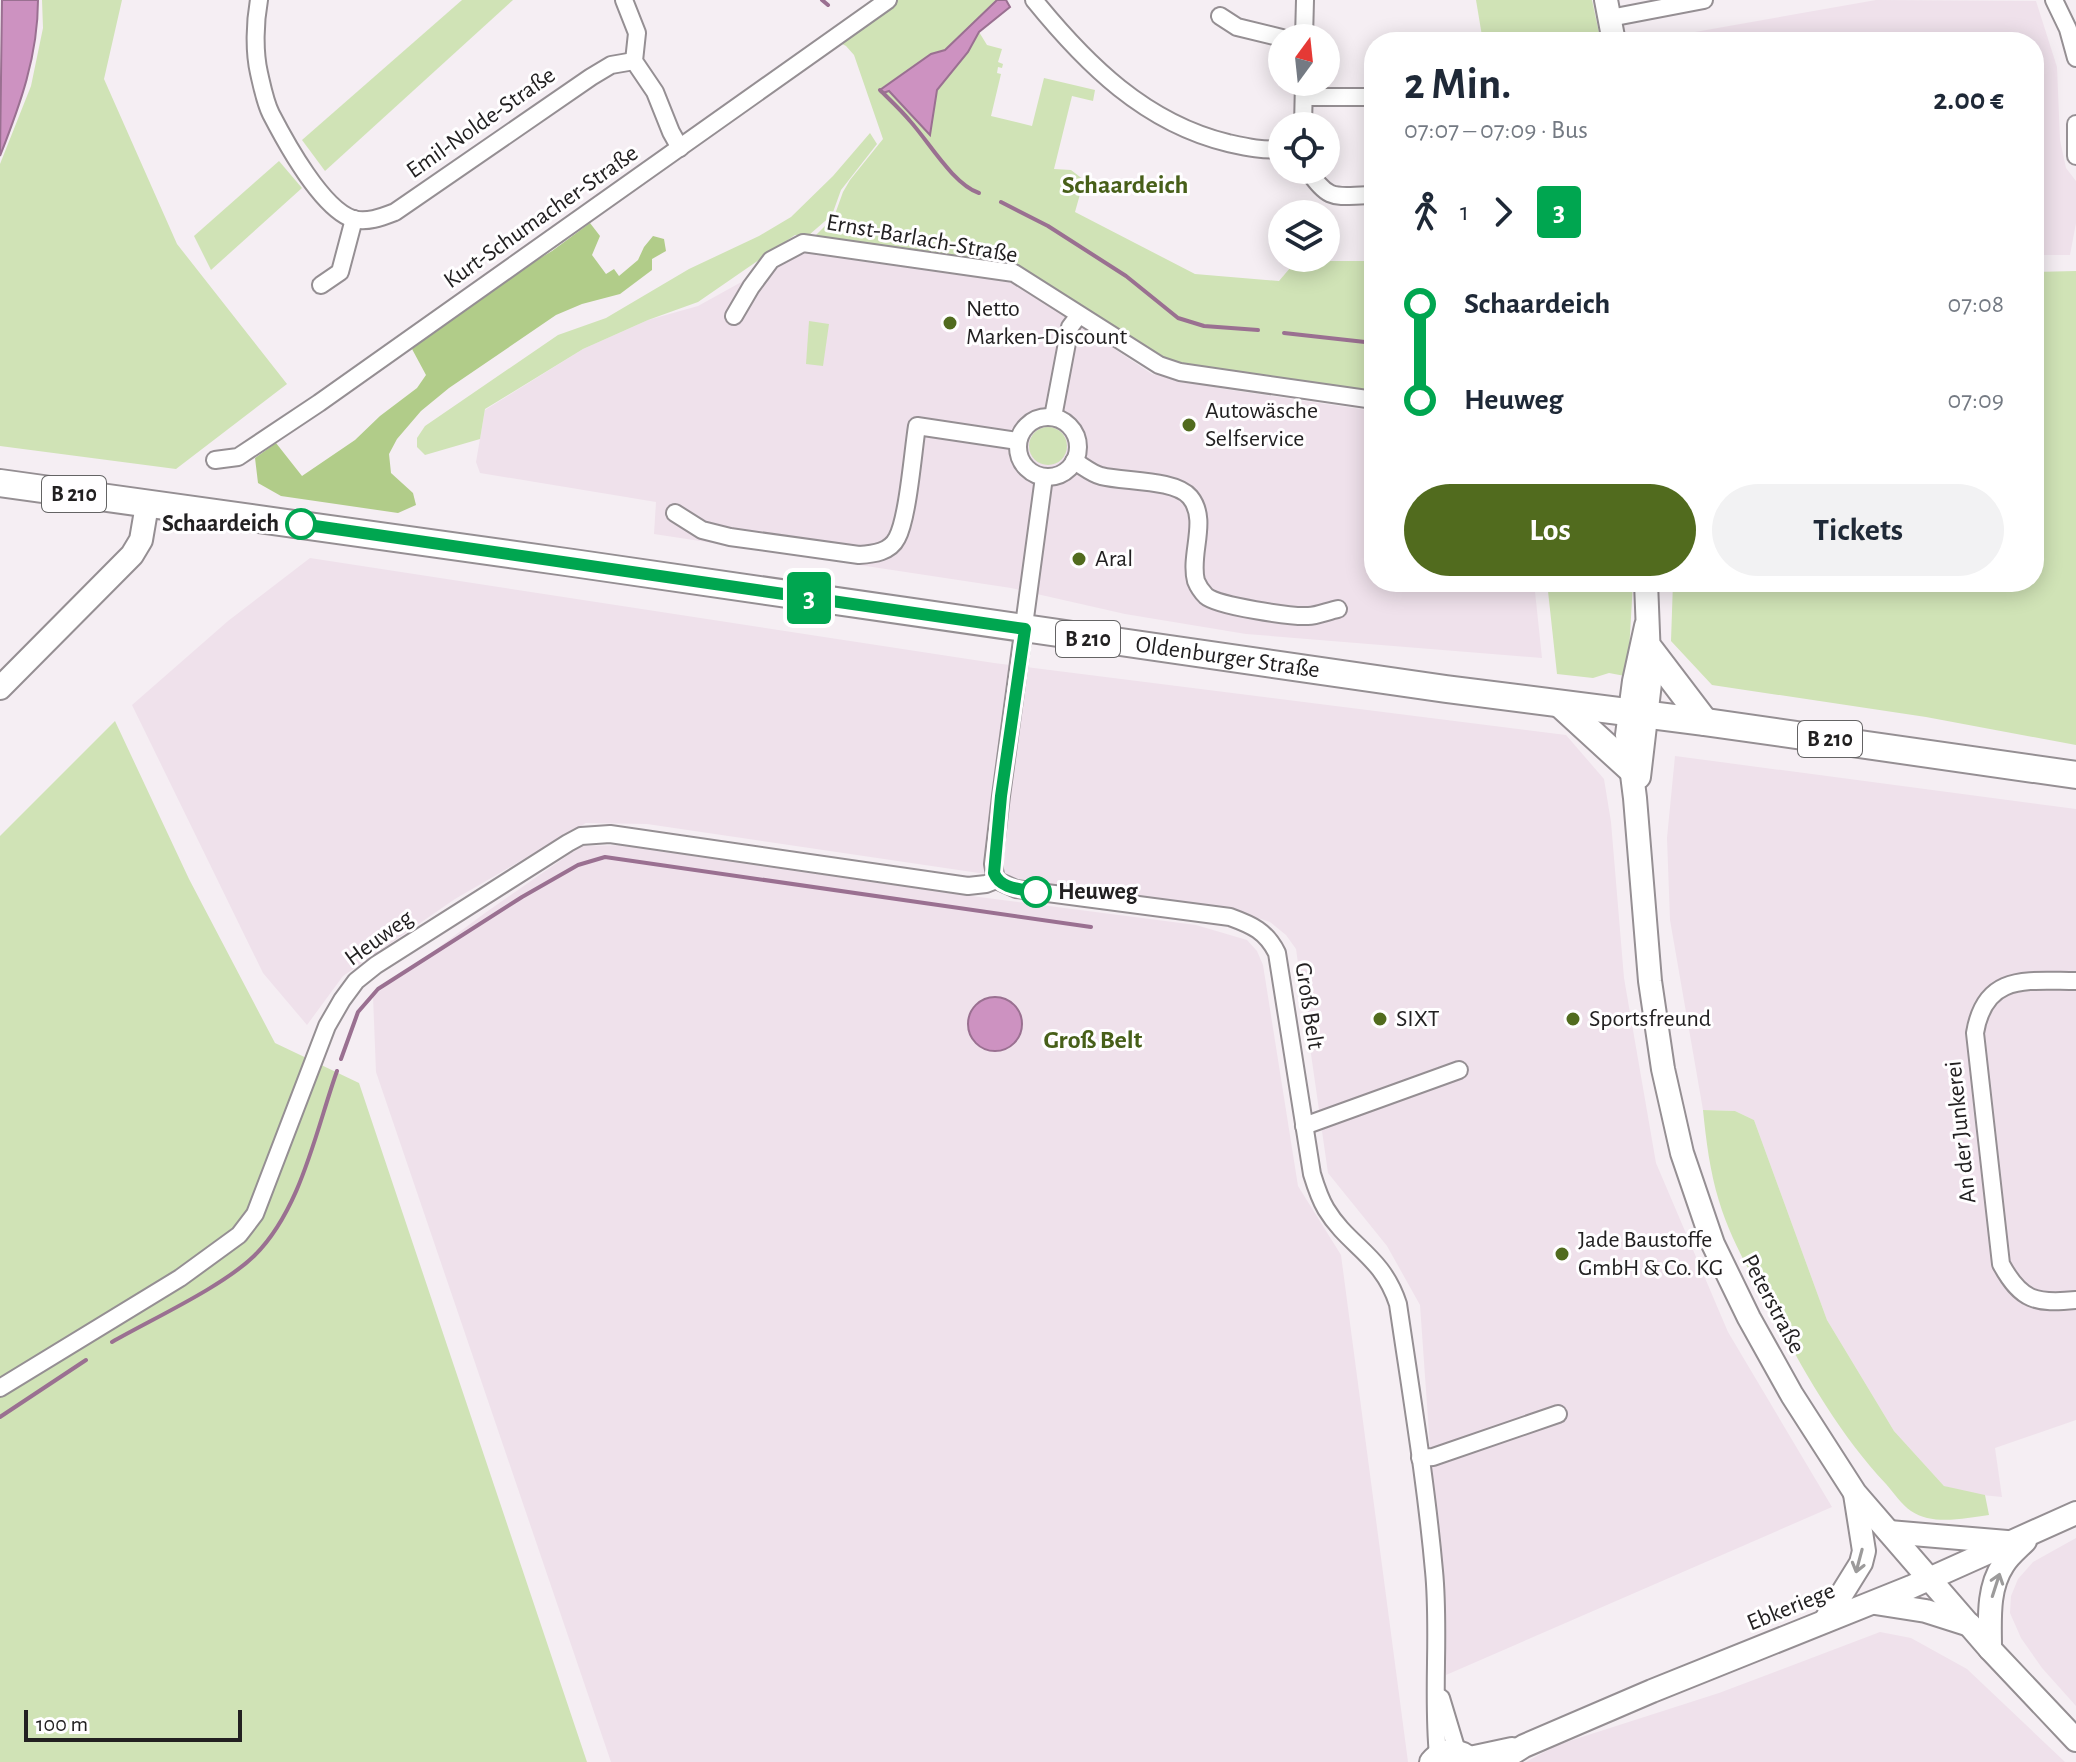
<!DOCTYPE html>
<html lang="de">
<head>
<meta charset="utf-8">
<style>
  :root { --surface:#fff; --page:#f2f2f3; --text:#1f2937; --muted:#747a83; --accent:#516b1e }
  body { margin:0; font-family:"Alegreya Sans",sans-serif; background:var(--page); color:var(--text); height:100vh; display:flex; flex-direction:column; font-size:30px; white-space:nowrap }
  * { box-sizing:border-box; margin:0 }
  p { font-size:26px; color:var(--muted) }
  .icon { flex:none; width:44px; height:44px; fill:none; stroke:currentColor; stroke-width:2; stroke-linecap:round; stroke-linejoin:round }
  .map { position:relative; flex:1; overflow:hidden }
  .details { position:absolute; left:1364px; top:32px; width:680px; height:560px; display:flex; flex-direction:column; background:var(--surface); border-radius:32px; box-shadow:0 4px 20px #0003 }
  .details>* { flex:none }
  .badge { padding:0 16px; border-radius:6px; font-size:28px; line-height:52px }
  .needle { width:52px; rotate:15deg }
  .tools { position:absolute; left:1268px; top:24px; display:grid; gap:16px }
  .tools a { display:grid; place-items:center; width:72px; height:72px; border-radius:50%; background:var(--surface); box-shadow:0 4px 20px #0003; font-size:40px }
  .scale { position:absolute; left:24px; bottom:20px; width:218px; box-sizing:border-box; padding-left:8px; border:4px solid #222021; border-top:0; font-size:22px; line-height:28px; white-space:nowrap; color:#222021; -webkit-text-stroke:6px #fffeff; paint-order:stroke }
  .map>.badge { position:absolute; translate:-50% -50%; box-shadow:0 0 0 4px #fff }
  .legs { display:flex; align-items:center; gap:12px; height:88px; padding:0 40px; font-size:26px }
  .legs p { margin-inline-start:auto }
  .overview { display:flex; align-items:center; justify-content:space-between; height:136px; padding:0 40px }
  h1 { font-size:44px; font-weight:700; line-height:60px }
  .button { display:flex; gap:16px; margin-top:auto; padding:16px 40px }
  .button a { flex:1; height:92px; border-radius:48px; background:var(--accent); color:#fff; font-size:32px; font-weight:700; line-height:92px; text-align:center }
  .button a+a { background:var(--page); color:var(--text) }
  ul { padding:0 40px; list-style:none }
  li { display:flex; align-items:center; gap:28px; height:96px; font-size:30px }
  li i { display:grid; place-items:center; width:12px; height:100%; margin:0 10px; background:currentColor }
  li i::after { content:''; width:20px; height:20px; margin:-10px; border:6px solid; border-radius:50%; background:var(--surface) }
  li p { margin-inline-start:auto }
  li:first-child i { background:linear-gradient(#0000 50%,currentColor 0) }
  li:last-child i { background:linear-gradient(currentColor 50%,#0000 0) }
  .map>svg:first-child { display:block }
  .built { fill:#efe1eb }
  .green { fill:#d0e3b6 }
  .forest { fill:#b1cc89 }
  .water { fill:#cd92c1; stroke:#9a7091; stroke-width:2 }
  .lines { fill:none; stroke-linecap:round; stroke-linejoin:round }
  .stream { stroke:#9a7091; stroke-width:4 }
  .street-casing { stroke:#958f93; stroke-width:20 }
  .secondary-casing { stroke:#958f93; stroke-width:26 }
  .primary-casing { stroke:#958f93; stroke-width:30 }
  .street { stroke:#fff; stroke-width:16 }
  .secondary { stroke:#fff; stroke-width:22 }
  .primary { stroke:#fff; stroke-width:26 }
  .oneway { stroke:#9c9b9b }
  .line-1-casing { stroke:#fff; stroke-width:18 }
  .line-1 { stroke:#00a650; stroke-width:12 }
  .poi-dot { fill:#516b1e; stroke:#fffeff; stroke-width:3 }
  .stop-1-dot { fill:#fff; stroke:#00a650; stroke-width:4 }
  .labels { text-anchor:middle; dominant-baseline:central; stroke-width:6; stroke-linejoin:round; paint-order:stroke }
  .shield { fill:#fffeff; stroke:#646364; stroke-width:2 }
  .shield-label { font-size:22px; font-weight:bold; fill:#222021 }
  .street-label { font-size:24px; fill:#222021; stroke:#fffeff }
  .poi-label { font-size:24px; fill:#222021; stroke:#fffeff; text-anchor:start }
  .stop-label { font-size:24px; font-weight:bold; fill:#222021; stroke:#fffeff; text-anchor:end }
  .neighbourhood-label { font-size:26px; font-weight:bold; fill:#475f19; stroke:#fffeff }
</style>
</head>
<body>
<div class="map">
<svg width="2076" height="1762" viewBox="0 0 2076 1762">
  <rect width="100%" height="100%" fill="#f5eef3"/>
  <g class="built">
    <path d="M 1876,0 L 2036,1 L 2057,67 L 2060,140 L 2066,168 L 2076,181 L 2076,223 L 2070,255 L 2034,255 L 2034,42 L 1662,42 L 1661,38 Z"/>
    <path d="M 803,248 L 1011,280 L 1152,374 L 1224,389 L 1374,411 L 1374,582 L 1534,582 L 1542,658 L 1246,634 L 1125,614 L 1011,588 L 654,534 L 656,502 L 480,473 L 476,462 L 485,410 L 583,349 L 648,320 L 698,306 Z"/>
    <path d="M 310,558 L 994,663 L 1566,735 L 1604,779 L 1611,822 L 1624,978 L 1656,1163 L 1728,1332 L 1832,1507 L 1446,1675 L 1420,1305 L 1387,1246 L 1328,1173 L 1296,949 L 1286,935 L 1270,922 L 1236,911 L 647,824 L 586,823 L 455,899 L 343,976 L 307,1025 L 263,973 L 132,705 L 228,621 Z"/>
    <path d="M 1675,756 L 2076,809 L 2076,1420 L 1995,1448 L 2002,1497 L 1972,1494 L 1944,1486 L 1894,1431 L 1827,1320 L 1754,1120 L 1735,1111 L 1703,1110 L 1670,920 L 1667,838 Z"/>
    <path d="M 627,845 L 979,897 L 1196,925 L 1247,940 L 1257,951 L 1263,965 L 1298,1186 L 1341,1255 L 1408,1762 L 611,1762 L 376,1072 L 373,996 L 485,913 L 581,846 Z"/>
    <path d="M 2076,1538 L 2076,1706 L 2042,1668 L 2021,1638 L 2010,1613 L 2011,1596 L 2018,1579 L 2033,1562 Z"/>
    <path d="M 1880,1632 L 1911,1638 L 1967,1669 L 2065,1762 L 1526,1762 L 1557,1745 L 1719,1693 Z"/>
  </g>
  <g class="green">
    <path d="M 42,0 L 122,0 L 104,79 L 177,244 L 287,384 L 176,469 L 0,446 L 0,164 L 31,86 L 43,28 Z"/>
    <path d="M 462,0 L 513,0 L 325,171 L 302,140 Z"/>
    <path d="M 888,0 L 997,0 L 945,50 L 931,54 L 880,89 L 888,90 L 929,134 L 937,90 L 968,52 L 979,32 L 987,45 L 1002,49 L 998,62 L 1003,64 L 1002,68 L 998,67 L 997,73 L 1001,74 L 991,116 L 1032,126 L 1044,78 L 1095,90 L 1093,101 L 1072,96 L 1054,169 L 1071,170 L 1084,180 L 1075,212 L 1195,274 L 1279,281 L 1296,261 L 1374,261 L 1374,393 L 1170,362 L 1014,269 L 813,238 L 834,217 L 843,192 L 850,180 L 883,139 L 854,55 L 846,46 L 833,39 Z"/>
    <path d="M 1476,0 L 1592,0 L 1601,42 L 1483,42 Z"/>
    <path d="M 870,133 L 877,144 L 841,190 L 832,215 L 809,235 L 795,235 L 698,302 L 648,320 L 583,349 L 485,409 L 480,439 L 425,455 L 417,447 L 417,438 L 425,426 L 558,335 L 606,318 L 689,269 L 759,236 L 791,217 L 833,176 Z"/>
    <path d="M 279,161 L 302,188 L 211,270 L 194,236 Z"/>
    <path d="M 2076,271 L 2076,745 L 1926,717 L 1712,685 L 1671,641 L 1673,582 L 2034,582 L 2034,272 Z"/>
    <path d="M 809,321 L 829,324 L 823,366 L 806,364 Z"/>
    <circle cx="1048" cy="446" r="19"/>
    <path d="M 1547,582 L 1633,582 L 1629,652 L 1625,676 L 1609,673 L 1593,678 L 1557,674 Z"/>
    <path d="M 115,721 L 189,879 L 275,1043 L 359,1083 L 587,1762 L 0,1762 L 0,836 Z"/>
    <path d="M 1703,1110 L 1735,1111 L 1754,1120 L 1827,1320 L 1894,1431 L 1944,1486 L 1985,1495 L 1989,1515 C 1965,1518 1933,1526 1911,1511 C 1902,1505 1894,1493 1886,1484 C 1837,1432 1802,1368 1769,1306 C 1750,1272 1730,1238 1719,1201 C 1710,1172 1706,1140 1703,1110 Z"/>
  </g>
  <path class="forest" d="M 590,223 L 600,236 L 592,255 L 606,274 L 614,269 L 619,276 L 638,260 L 644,247 L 653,236 L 664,239 L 666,251 L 652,259 L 652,270 L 620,294 L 582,304 L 556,315 L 449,388 L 421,411 L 397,439 L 389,454 L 391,473 L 413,493 L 416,505 L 398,513 L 281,496 L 258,483 L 255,458 L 276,443 L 302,476 L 355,440 L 380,416 L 417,388 L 426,375 L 412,349 L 507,278 L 552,251 Z"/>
  <g class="water">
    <path d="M 2,0 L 38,0 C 38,56 20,105 0,156 Z"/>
    <path d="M 997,0 L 1006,0 L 1010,7 L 979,32 L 968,52 L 937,90 L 930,135 L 889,91 L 883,93 L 880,90 L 931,54 L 945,50 Z"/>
    <circle cx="995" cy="1024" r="27"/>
  </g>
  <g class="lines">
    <g class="stream">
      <path d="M 822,0 L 828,5"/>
      <path d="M 880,90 C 890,100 901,110 910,121 C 929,142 953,184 979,193"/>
      <path d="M 1001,202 L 1048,226 L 1126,276 L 1178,318 L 1204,326 L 1258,330"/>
      <path d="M 1284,333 L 1374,343"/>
      <path d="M 341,1059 L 358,1012 L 378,989 L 522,897 L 578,865 L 605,857 L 1091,927"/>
      <path d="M 112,1342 C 152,1319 222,1287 254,1256 C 301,1210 316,1130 337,1071"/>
      <path d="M 0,1417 L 86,1360"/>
    </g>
    <defs>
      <g id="street">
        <path d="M 259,0 C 255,22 254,51 259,73 C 262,86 265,102 271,114 C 286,143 322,209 353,219 C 367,223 382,217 395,212 L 591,77 L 611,65 L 634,61"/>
        <path d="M 624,0 L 637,33 L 634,61 L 655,92 L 671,132 L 680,148"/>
        <path d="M 1034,0 C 1086,64 1145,123 1228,143 C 1246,147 1263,151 1282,149"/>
        <path d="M 2054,0 L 2068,29 L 2076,58"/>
        <path d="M 1220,16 L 1237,27 L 1282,38"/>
        <path d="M 1610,18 L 1704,0"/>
        <path d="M 1304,38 L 1305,0"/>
        <path d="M 1304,97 L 1374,97"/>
        <path d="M 2076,124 L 2076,156"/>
        <path d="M 1303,126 L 1304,82"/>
        <path d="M 1308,170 C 1330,204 1337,195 1374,195"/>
        <path d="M 321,285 L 340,272 L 354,219"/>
        <path d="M 734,316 L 751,287 L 771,260 L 803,243 L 1014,273 L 1159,365 L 1180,372 L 1374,400"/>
        <circle cx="1048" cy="447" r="30"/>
        <path d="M 1053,417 L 1070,327 L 1079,315"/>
        <path d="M 215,460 L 238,457 L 319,403 L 888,0"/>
        <path d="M 1074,461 C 1083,466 1092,474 1101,476 C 1124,482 1175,479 1190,497 C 1209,520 1189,554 1196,581 C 1198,586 1202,592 1206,596 C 1217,606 1292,617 1308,616 C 1317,616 1328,611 1338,609"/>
        <path d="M 675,513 L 702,530 L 730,537 L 859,555 C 874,554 890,552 897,538 C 908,518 913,451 917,426 L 1018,441"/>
        <path d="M 996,880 L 1016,889 L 1230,917 C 1252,925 1266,931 1277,953 L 1312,1174 C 1316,1187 1320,1199 1326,1209 C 1349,1247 1382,1255 1398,1304 C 1411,1393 1426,1482 1434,1571 C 1440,1632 1432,1694 1438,1755"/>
        <path d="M 996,880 L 993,864 L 1001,796 L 1044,477"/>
        <path d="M 2076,981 C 2026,981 1985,973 1975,1033 L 2001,1264 C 2021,1301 2036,1304 2076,1300"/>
        <path d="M 1304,1126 L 1459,1070"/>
        <path d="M 0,1388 L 180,1278 L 239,1235 L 255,1214 L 327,1026 L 342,1000 L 356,981 L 376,965 L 568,843 L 581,836 L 610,834 L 968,886 L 986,884 L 996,880"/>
        <path d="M 1420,1458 L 1433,1457 L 1558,1414"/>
        <path d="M 1441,1698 L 1457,1751"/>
      </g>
      <g id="secondary">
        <path d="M 1606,0 L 1614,42"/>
        <path d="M 1646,626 L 1634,681 L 1627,735 L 1635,798 L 1650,981 L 1663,1069 L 1682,1153 L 1713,1244 L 1749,1318 L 1792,1395 L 1855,1493 L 1990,1649 L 2076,1740"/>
        <path d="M 0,688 L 132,555 L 141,540 L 147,505"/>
        <path d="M 1639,777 L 1650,683 L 1646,582"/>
        <path d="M 1889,1532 L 2007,1542"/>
        <path d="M 1875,1603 L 1926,1611 L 1970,1625"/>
        <path d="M 1825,1621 L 1861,1563 L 1864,1551 L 1855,1494"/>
        <path d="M 1990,1649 C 1990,1621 1987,1589 2003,1565 C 2008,1556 2018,1548 2025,1541"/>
        <path d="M 1470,1758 L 1512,1749"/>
        <path d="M 1431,1762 C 1444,1747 1460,1748 1474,1762"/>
        <path d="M 1498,1762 L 1524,1746 L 1652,1691 L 1911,1587 L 2076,1513"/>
      </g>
      <g id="primary">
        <path id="s1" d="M 0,483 L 573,563 L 1446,689 L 1705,722 L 2076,775"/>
        <path d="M 1651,651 L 1705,722"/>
        <path d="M 1560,704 L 1630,768"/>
      </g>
    </defs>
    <use href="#street" class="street-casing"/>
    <use href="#secondary" class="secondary-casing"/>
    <use href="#primary" class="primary-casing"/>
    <use href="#street" class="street"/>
    <use href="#secondary" class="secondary"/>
    <use href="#primary" class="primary"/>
  </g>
  <defs><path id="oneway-shaft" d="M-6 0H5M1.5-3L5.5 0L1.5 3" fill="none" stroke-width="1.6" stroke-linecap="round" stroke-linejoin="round" transform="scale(2)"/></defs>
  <g class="oneway">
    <use href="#oneway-shaft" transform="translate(1859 1561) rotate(105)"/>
    <use href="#oneway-shaft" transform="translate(1996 1585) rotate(-72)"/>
  </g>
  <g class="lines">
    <defs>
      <path id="line-1" d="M 301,524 L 1025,629 L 1001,796 L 994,873 C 1000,889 1021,889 1036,892"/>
    </defs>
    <use href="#line-1" class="line-1-casing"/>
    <use href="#line-1" class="line-1"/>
  </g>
  <g class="poi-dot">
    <circle cx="950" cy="323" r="8"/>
    <circle cx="1189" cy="425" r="8"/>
    <circle cx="1079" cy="559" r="8"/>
    <circle cx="1380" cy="1019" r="8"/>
    <circle cx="1573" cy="1019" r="8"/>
    <circle cx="1562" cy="1254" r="8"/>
  </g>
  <g class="stop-1-dot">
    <circle cx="301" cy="524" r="14"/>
    <circle cx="1036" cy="892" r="14"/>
  </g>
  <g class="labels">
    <g class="shield">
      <rect x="42" y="476" width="64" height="36" rx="6"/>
      <rect x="1056" y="621" width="64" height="36" rx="6"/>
      <rect x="1798" y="721" width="64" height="36" rx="6"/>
    </g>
    <g class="shield-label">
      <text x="74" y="494">B 210</text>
      <text x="1088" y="639">B 210</text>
      <text x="1830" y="739">B 210</text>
    </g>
    <g class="street-label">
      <text transform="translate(481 123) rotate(-35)">Emil-Nolde-Straße</text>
      <text transform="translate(541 217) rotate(-35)">Kurt-Schumacher-Straße</text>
      <text transform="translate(922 239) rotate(10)">Ernst-Barlach-Straße</text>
      <text stroke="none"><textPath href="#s1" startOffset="1240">Oldenburger Straße</textPath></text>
      <text transform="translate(379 938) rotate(-36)">Heuweg</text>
      <text transform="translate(1309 1006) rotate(81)">Groß Belt</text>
      <text transform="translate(1961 1132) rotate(-96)">An der Junkerei</text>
      <text transform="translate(1773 1304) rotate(62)">Peterstraße</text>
      <text transform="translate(1791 1607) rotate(-22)">Ebkeriege</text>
    </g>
    <g class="poi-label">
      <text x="966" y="309">Netto<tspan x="966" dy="28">Marken-Discount</tspan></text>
      <text x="1205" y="411">Autowäsche<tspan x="1205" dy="28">Selfservice</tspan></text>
      <text x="1095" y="559">Aral</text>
      <text x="1396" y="1019">SIXT</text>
      <text x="1589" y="1019">Sportsfreund</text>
      <text x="1578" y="1240">Jade Baustoffe<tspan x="1578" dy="28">GmbH &amp; Co. KG</tspan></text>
    </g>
    <g class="stop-label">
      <text x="279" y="524">Schaardeich</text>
      <text x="1058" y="892" text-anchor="start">Heuweg</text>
    </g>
    <g class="neighbourhood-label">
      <text x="1125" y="185">Schaardeich</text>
      <text x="1093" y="1040">Groß Belt</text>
    </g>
  </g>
</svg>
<div class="tools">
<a><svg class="needle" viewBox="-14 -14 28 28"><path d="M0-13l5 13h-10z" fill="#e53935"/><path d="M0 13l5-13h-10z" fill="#747a83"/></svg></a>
<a><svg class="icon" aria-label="locate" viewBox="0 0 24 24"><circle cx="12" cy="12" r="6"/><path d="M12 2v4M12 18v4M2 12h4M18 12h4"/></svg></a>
<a><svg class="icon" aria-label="layers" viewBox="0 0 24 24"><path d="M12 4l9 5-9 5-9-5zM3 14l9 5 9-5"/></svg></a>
</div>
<div class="scale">100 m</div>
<b class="badge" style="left:809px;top:598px;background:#00a650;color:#fff">3</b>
<section class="details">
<div class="overview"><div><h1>2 Min.</h1><p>07:07 – 07:09 · Bus</p></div><b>2.00 €</b></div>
<div class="legs"><svg class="icon" aria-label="walk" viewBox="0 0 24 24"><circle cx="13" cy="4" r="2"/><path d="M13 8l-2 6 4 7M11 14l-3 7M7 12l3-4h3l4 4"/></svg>1<svg class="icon" aria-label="forward" viewBox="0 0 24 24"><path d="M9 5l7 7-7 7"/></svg><b class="badge" style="background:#00a650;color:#fff">3</b></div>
<ul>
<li><i style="color:#00a650"></i><b>Schaardeich</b><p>07:08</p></li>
<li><i style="color:#00a650"></i><b>Heuweg</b><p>07:09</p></li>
</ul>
<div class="button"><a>Los</a><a>Tickets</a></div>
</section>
</div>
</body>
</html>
